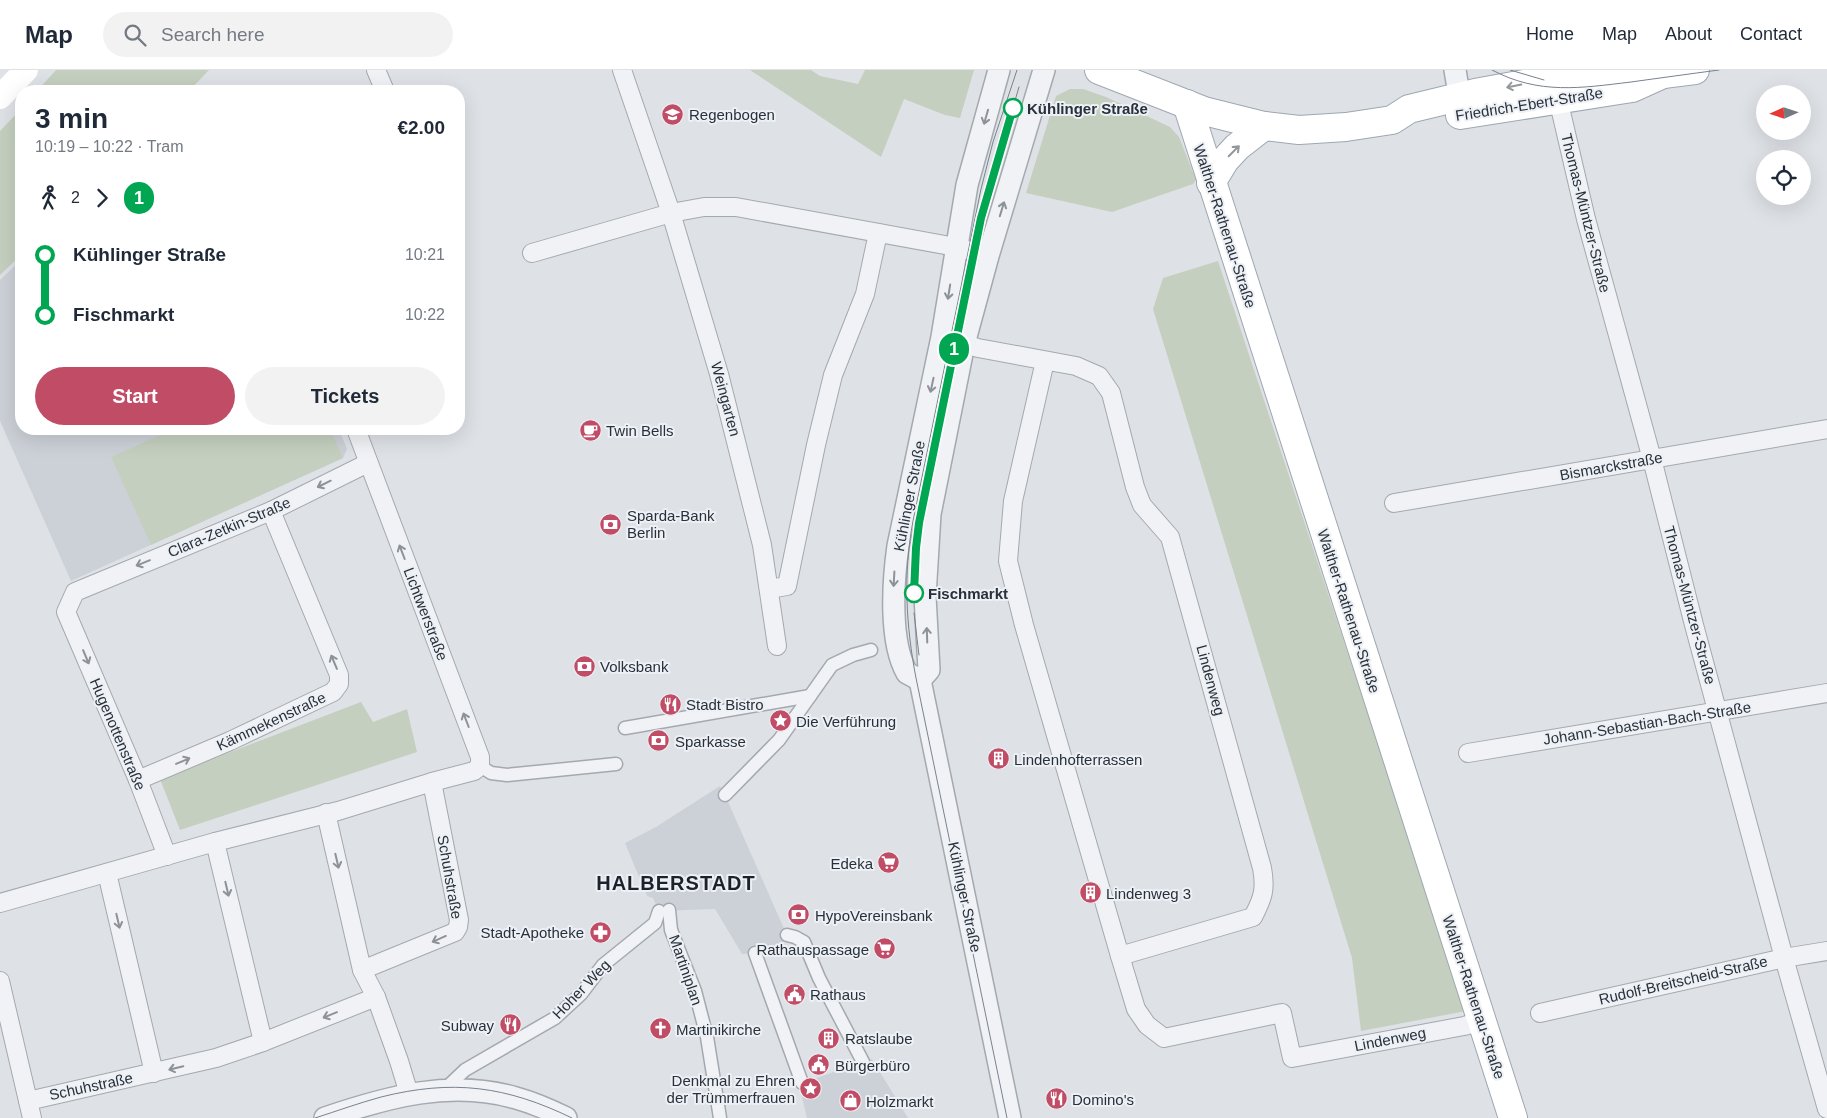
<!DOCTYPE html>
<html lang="en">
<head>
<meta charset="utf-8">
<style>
  :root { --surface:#fff; --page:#f2f2f3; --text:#1f2937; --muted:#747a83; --line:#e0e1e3; --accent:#c14c66 }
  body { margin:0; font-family:Helvetica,sans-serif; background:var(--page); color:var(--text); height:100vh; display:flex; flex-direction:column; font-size:19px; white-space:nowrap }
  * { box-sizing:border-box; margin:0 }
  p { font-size:16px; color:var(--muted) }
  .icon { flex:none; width:28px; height:28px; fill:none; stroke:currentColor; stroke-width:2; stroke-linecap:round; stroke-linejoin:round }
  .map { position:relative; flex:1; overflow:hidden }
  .side { position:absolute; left:15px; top:15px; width:450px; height:350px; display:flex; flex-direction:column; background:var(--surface); border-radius:20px; box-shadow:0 5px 20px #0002 }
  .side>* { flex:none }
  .badge { padding:0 10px; border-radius:16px; font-size:18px; line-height:32px }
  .needle { width:32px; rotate:267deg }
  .buttons { position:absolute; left:1756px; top:15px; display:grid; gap:10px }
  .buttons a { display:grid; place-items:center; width:55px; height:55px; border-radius:50%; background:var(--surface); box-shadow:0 5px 20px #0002; font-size:25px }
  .map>.badge { position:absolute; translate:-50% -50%; box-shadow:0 0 0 2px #fff }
  .legs { display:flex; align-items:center; gap:8px; height:55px; padding:0 20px; font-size:16px }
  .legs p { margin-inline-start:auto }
  .head { display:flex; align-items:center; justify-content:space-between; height:85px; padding:0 20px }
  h1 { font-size:28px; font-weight:600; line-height:38px }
  .button { display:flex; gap:10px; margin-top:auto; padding:10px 20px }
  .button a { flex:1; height:58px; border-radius:30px; background:var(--accent); color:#fff; font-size:20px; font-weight:600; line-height:58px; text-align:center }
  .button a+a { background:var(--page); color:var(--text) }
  ul { padding:0 20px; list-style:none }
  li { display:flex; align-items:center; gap:18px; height:60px; font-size:19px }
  li i { display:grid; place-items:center; width:8px; height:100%; margin:0 6px; background:currentColor }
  li i::after { content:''; width:12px; height:12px; margin:-6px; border:4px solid; border-radius:50%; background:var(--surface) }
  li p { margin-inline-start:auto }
  li:first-child i { background:linear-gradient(#0000 50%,currentColor 0) }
  li:last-child i { background:linear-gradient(currentColor 50%,#0000 0) }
  header { display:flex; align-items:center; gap:30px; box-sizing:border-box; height:70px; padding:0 25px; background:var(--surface); border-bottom:1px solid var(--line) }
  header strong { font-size:24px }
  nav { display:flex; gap:28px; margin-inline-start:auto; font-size:18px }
  .search { width:350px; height:45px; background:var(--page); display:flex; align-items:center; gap:12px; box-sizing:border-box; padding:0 18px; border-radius:28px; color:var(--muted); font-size:19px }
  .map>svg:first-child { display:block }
  .built { fill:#ccd1d7 }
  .green { fill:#c5cfbf }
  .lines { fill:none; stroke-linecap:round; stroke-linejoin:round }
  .pedestrian-casing { stroke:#a4a9af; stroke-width:15 }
  .minor-casing { stroke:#a4a9af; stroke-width:20 }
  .tertiary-casing { stroke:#a4a9af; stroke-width:24 }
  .primary-casing { stroke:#9ea7b1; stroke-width:30 }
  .pedestrian { stroke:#f0f2f5; stroke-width:12 }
  .minor { stroke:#f0f2f5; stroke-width:18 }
  .tertiary { stroke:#f0f2f5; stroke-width:21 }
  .secondary { stroke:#fff; stroke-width:24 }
  .primary { stroke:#fff; stroke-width:28 }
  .tram { stroke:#79828e; stroke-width:1 }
  .oneway { stroke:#94989d }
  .oneway2 { stroke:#8c9298 }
  .line-1-casing { stroke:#fff; stroke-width:11 }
  .line-1 { stroke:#00a651; stroke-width:8 }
  .stop-1-dot { fill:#fff; stroke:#00a651; stroke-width:2.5 }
  .labels { text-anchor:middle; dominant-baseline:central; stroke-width:4; stroke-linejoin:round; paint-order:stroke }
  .street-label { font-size:15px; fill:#28313b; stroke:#edf0f4 }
  .stop-label { font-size:15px; font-weight:bold; fill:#28313b; stroke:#edf0f4; text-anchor:start }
  .poi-label { font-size:15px; fill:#28313b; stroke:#edf0f4; text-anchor:start }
  .district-label { font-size:20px; font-weight:bold; letter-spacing:1px; fill:#1b222c; stroke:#edf0f4 }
</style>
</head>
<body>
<header>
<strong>Map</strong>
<div class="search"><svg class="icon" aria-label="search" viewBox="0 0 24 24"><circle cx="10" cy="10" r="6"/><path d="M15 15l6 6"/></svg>Search here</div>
<nav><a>Home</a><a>Map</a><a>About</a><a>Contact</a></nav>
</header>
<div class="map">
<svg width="1827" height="1048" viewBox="0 0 1827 1048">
  <rect width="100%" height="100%" fill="#dee2e6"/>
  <g class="built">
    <path d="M 21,190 L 21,359 L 339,359 L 347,379 L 343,388 L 71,511 L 0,351 L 0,210 Z"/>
    <path d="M 720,716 L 725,725 L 789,870 L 755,883 L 742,884 L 715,839 L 659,841 L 653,828 L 647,826 L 625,773 L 656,757 Z"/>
    <path d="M 872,989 L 908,1048 L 807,1048 L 799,1014 Z"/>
  </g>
  <g class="green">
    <path d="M 56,0 L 209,0 L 189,21 L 37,21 Z"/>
    <path d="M 750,0 L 811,0 L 820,6 L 858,14 L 865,0 L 974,0 L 960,48 L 945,45 L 904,29 L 881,87 Z"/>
    <path d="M 1070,19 L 1083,19 L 1106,27 L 1170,57 L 1179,67 L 1196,110 L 1193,114 L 1112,142 L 1026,123 L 1056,26 Z"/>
    <path d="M 21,39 L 21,185 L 0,205 L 0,61 Z"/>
    <path d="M 1218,191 L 1466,941 L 1361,961 L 1352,888 L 1153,239 L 1163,208 Z"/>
    <path d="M 174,359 L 330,359 L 343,388 L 151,475 L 111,387 Z"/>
    <path d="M 361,632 L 373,652 L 407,639 L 417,682 L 180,760 L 160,709 Z"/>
  </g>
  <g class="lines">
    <defs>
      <g id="pedestrian">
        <path d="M 625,658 L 810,626"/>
        <path d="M 480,696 L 491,703 L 507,705 L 616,694"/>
        <path d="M 725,725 L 779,670 L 832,595 L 853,585 L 871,580"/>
        <path d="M 669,840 L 671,860 L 695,921 L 707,967 L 720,1048"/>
        <path d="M 787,865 L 795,867 L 804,872 L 819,908 L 863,992"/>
        <path d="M 755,883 L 802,1013"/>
        <path d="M 444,1020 L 465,1000 L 555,948 L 581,924 L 603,895 L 655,853 L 659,841"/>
      </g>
      <g id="minor">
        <path d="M 376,0 L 385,21"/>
        <path d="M 622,0 L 671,143 L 719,304 L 762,475 L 777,576"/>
        <path d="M 1558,29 L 1586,149 L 1652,389 L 1694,555 L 1784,888 L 1827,1039"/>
        <path d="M 532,183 L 671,143 L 704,137 L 736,137 L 956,177 L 988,186"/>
        <path d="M 942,267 L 978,278 L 1076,296 L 1099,306 L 1111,323 L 1135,417 L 1142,435 L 1170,467 L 1262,798 C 1266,819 1263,828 1253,847 L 1120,886"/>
        <path d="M 1045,291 L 1013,431 L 1008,491 L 1024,555 L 1120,886 L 1136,939 L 1147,955 L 1164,968 L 1282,943 L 1292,988 L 1464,956 L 1482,951"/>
        <path d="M 1394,433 L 1827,359"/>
        <path d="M 769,519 L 787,516 L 816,375 L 833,305 L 865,224 L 878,163"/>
        <path d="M 1468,683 L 1827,623"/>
        <path d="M 138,710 L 230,671 L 333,622 L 339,614 L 339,605 L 271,441"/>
        <path d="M 326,743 L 362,900"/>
        <path d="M 215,772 L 263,972"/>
        <path d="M 167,786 L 138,710 L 66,542 L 75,522 L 271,441 L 368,393"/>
        <path d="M 107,803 L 154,1003"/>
        <path d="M 0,833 L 215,772 L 338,741 L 432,712 L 474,701 L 480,696 L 480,687 L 356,359"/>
        <path d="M 0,911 L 32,1048"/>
        <path d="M 376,927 L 399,991 L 409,1024"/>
        <path d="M 1540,943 L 1784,888 L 1827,881"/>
        <path d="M 28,1031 L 216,988 L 263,972 L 376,927 L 362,900 L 455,862 L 458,857 L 459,850 L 432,712"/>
      </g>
      <g id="tertiary">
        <path d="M 1455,0 L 1462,42"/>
        <path d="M 920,610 L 907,603 C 889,572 893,511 898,476 L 942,267 L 967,115 L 999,0"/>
        <path d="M 920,610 L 929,600 L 925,526 L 930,444 L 964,274 L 988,186 L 1044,0"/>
        <path d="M 920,610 L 1010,1048"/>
        <path d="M 325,1048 C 387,1027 451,1009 516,1028 C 534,1033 550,1040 566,1048"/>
      </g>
      <g id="primary">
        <path d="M 1099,0 L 1204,41 L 1264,56 L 1299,60 L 1346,57 L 1392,50 L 1409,39 L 1475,23 L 1546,10 L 1630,0"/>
        <path d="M 1645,2 L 1663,4 L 1695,0"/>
        <path d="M 1187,34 L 1513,1048"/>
        <path d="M 1460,45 L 1632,18 L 1663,4"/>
        <path d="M 1211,113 L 1225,90 L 1237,77 L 1264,56"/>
      </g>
    </defs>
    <use href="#pedestrian" class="pedestrian-casing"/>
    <use href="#minor" class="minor-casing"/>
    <use href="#tertiary" class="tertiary-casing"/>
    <use href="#primary" class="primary-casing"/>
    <use href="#pedestrian" class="pedestrian"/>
    <use href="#minor" class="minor"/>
    <use href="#tertiary" class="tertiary"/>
    <path class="secondary" d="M 0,27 L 26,0"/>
    <use href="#primary" class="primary"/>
    <g class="tram">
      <path d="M 1492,0 C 1539,25 1581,18 1631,12 C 1660,8 1689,4 1719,0"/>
      <path d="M 1510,0 L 1544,10"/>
      <path d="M 985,133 L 1019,17"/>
      <path d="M 914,543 L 919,585"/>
      <path d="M 315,1048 C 337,1041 359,1033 381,1027 C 453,1009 506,1016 572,1048"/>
      <path d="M 1007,1048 L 916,608 C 906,556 903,504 913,451 L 981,119 L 993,72 L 1017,0"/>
    </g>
  </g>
  <defs><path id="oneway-shaft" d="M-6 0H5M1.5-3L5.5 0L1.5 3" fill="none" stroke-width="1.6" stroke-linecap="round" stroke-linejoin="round" transform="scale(1.25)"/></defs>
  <g class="oneway">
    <use href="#oneway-shaft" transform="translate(1514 16) rotate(169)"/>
    <use href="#oneway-shaft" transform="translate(1234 81) rotate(-45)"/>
  </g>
  <g class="oneway2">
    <use href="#oneway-shaft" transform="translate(986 47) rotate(106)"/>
    <use href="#oneway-shaft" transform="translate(1002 139) rotate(-73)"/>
    <use href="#oneway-shaft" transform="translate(949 222) rotate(99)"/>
    <use href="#oneway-shaft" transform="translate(932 315) rotate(102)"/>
    <use href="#oneway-shaft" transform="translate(324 414) rotate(154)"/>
    <use href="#oneway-shaft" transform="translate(402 482) rotate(-111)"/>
    <use href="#oneway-shaft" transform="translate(143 493) rotate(158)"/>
    <use href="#oneway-shaft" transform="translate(894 509) rotate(93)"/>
    <use href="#oneway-shaft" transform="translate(927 565) rotate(-92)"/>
    <use href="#oneway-shaft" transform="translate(86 587) rotate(67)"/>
    <use href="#oneway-shaft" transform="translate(334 592) rotate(-113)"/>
    <use href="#oneway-shaft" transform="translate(466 650) rotate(-111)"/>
    <use href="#oneway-shaft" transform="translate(183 691) rotate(-23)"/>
    <use href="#oneway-shaft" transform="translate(337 791) rotate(77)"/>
    <use href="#oneway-shaft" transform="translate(227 819) rotate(77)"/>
    <use href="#oneway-shaft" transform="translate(118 851) rotate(77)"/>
    <use href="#oneway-shaft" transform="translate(439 869) rotate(156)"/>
    <use href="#oneway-shaft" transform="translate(330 945) rotate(158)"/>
    <use href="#oneway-shaft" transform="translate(176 998) rotate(167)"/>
  </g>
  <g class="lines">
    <defs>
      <path id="line-1" d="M 914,523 L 916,478 L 919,453 L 981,148 L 1013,38"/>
    </defs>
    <use href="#line-1" class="line-1-casing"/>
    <use href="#line-1" class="line-1"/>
  </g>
  <defs>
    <symbol id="school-disc" viewBox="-11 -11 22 22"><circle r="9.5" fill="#c14c66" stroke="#edf0f4"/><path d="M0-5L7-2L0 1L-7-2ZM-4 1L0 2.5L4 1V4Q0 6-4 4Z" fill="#fff"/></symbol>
    <symbol id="cafe-disc" viewBox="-11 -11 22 22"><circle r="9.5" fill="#c14c66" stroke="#edf0f4"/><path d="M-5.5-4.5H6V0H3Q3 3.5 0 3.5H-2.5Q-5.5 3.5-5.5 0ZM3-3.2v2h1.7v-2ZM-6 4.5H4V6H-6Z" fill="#fff"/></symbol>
    <symbol id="bank-disc" viewBox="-11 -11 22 22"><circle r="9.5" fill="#c14c66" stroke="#edf0f4"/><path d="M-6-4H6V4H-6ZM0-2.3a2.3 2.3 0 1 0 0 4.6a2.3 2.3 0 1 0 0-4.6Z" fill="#fff"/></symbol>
    <symbol id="restaurant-disc" viewBox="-11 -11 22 22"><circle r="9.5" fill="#c14c66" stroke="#edf0f4"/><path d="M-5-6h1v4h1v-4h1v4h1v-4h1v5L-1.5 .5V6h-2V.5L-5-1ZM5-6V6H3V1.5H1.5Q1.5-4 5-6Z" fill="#fff"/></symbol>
    <symbol id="sight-disc" viewBox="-11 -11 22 22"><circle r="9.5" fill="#c14c66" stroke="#edf0f4"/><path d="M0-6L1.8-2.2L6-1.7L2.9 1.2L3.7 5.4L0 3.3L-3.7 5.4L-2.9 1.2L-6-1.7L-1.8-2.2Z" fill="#fff"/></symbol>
    <symbol id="building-disc" viewBox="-11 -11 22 22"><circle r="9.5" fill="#c14c66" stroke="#edf0f4"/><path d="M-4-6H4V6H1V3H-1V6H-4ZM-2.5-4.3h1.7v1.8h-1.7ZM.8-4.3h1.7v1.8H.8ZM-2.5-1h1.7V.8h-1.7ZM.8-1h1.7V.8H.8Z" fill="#fff"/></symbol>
    <symbol id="supermarket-disc" viewBox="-11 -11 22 22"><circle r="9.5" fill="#c14c66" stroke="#edf0f4"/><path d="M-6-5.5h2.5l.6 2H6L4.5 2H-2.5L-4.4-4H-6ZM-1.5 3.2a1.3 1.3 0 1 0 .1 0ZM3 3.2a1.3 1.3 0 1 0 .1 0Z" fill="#fff"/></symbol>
    <symbol id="pharmacy-disc" viewBox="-11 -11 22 22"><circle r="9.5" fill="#c14c66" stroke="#edf0f4"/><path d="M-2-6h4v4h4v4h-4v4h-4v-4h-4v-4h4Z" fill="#fff"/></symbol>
    <symbol id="civic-disc" viewBox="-11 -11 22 22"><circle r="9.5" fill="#c14c66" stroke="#edf0f4"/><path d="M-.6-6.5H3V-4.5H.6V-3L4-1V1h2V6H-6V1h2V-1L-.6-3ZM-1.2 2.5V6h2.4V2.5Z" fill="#fff"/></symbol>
    <symbol id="church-disc" viewBox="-11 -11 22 22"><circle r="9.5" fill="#c14c66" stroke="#edf0f4"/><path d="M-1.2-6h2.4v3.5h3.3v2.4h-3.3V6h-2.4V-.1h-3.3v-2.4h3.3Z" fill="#fff"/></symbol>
    <symbol id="shop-disc" viewBox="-11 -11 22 22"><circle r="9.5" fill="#c14c66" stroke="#edf0f4"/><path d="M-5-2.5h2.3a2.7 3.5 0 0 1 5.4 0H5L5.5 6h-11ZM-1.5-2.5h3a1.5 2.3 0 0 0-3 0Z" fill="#fff"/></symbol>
  </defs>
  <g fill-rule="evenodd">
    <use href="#school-disc" x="660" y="32" width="25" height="25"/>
    <use href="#cafe-disc" x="578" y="348" width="25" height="25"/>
    <use href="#bank-disc" x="598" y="442" width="25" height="25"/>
    <use href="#bank-disc" x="572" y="584" width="25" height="25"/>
    <use href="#restaurant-disc" x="658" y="622" width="25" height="25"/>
    <use href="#sight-disc" x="768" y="638" width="25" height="25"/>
    <use href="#bank-disc" x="646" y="658" width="25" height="25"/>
    <use href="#building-disc" x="986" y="676" width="25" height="25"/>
    <use href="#supermarket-disc" x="876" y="780" width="25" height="25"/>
    <use href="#building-disc" x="1078" y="810" width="25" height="25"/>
    <use href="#bank-disc" x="786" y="832" width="25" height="25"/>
    <use href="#pharmacy-disc" x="588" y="850" width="25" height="25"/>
    <use href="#supermarket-disc" x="872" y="866" width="25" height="25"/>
    <use href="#civic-disc" x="782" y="912" width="25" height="25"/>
    <use href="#restaurant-disc" x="498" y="942" width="25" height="25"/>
    <use href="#church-disc" x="648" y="946" width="25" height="25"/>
    <use href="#building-disc" x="816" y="956" width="25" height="25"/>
    <use href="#civic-disc" x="806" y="982" width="25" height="25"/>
    <use href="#sight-disc" x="798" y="1006" width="25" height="25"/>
    <use href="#restaurant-disc" x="1044" y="1016" width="25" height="25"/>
    <use href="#shop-disc" x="838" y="1018" width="25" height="25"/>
  </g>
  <g class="stop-1-dot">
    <circle cx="1013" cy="38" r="9"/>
    <circle cx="914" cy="523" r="9"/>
  </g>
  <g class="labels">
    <g class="street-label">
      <text transform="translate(1529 34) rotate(-9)">Friedrich-Ebert-Straße</text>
      <text transform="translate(1586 143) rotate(76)">Thomas-Müntzer-Straße</text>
      <text transform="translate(1225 156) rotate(72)">Walther-Rathenau-Straße</text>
      <text transform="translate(726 329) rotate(75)">Weingarten</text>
      <text transform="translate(1611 396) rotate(-10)">Bismarckstraße</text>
      <text transform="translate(909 426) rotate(-79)">Kühlinger Straße</text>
      <text transform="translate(229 457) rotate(-23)">Clara-Zetkin-Straße</text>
      <text transform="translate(1690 535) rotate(75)">Thomas-Müntzer-Straße</text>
      <text transform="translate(1349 541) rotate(72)">Walther-Rathenau-Straße</text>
      <text transform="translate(426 544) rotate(69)">Lichtwerstraße</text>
      <text transform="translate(1211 610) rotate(75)">Lindenweg</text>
      <text transform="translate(271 651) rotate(-25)">Kämmekenstraße</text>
      <text transform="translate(1647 653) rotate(-9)">Johann-Sebastian-Bach-Straße</text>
      <text transform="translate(118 664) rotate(67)">Hugenottenstraße</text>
      <text transform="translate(450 807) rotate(80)">Schuhstraße</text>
      <text transform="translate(965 827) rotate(78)">Kühlinger Straße</text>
      <text transform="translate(686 900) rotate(71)">Martiniplan</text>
      <text transform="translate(1683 910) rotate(-13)">Rudolf-Breitscheid-Straße</text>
      <text transform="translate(581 919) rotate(-46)">Hoher Weg</text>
      <text transform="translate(1474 927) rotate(72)">Walther-Rathenau-Straße</text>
      <text transform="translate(1390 969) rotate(-11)">Lindenweg</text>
      <text transform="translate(91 1016) rotate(-12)">Schuhstraße</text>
    </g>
    <g class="stop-label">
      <text x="1027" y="38">Kühlinger Straße</text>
      <text x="928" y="523">Fischmarkt</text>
    </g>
    <g class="poi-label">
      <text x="689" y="44">Regenbogen</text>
      <text x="606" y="360">Twin Bells</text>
      <text x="627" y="445">Sparda-Bank<tspan x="627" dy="17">Berlin</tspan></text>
      <text x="600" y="596">Volksbank</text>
      <text x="686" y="634">Stadt Bistro</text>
      <text x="796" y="651">Die Verführung</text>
      <text x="675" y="671">Sparkasse</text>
      <text x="1014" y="689">Lindenhofterrassen</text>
      <text x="873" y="793" text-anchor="end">Edeka</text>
      <text x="1106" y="823">Lindenweg 3</text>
      <text x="815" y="845">HypoVereinsbank</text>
      <text x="584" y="862" text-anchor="end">Stadt-Apotheke</text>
      <text x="869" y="879" text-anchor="end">Rathauspassage</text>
      <text x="810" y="924">Rathaus</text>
      <text x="494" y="955" text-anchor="end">Subway</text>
      <text x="676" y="959">Martinikirche</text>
      <text x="845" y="968">Ratslaube</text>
      <text x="835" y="995">Bürgerbüro</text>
      <text x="795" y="1010" text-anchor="end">Denkmal zu Ehren<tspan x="795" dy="17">der Trümmerfrauen</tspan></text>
      <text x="1072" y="1029">Domino's</text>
      <text x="866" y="1031">Holzmarkt</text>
    </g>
    <g class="district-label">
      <text x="676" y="813">HALBERSTADT</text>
    </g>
  </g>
</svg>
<div class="buttons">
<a><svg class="needle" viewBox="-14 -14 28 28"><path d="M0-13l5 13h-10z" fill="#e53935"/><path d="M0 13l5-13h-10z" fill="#747a83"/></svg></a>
<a><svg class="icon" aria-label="locate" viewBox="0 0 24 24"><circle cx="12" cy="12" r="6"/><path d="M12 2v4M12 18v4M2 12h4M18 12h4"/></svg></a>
</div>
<b class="badge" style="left:954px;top:279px;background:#00a651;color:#fff">1</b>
<section class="side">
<div class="head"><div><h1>3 min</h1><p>10:19 – 10:22 · Tram</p></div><b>€2.00</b></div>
<div class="legs"><svg class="icon" aria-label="walk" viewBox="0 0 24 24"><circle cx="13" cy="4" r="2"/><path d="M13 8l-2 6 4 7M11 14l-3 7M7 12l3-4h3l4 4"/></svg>2<svg class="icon" aria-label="forward" viewBox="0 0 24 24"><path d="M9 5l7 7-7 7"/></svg><b class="badge" style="background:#00a651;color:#fff">1</b></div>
<ul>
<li><i style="color:#00a651"></i><b>Kühlinger Straße</b><p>10:21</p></li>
<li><i style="color:#00a651"></i><b>Fischmarkt</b><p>10:22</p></li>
</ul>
<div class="button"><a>Start</a><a>Tickets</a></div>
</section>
</div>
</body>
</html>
